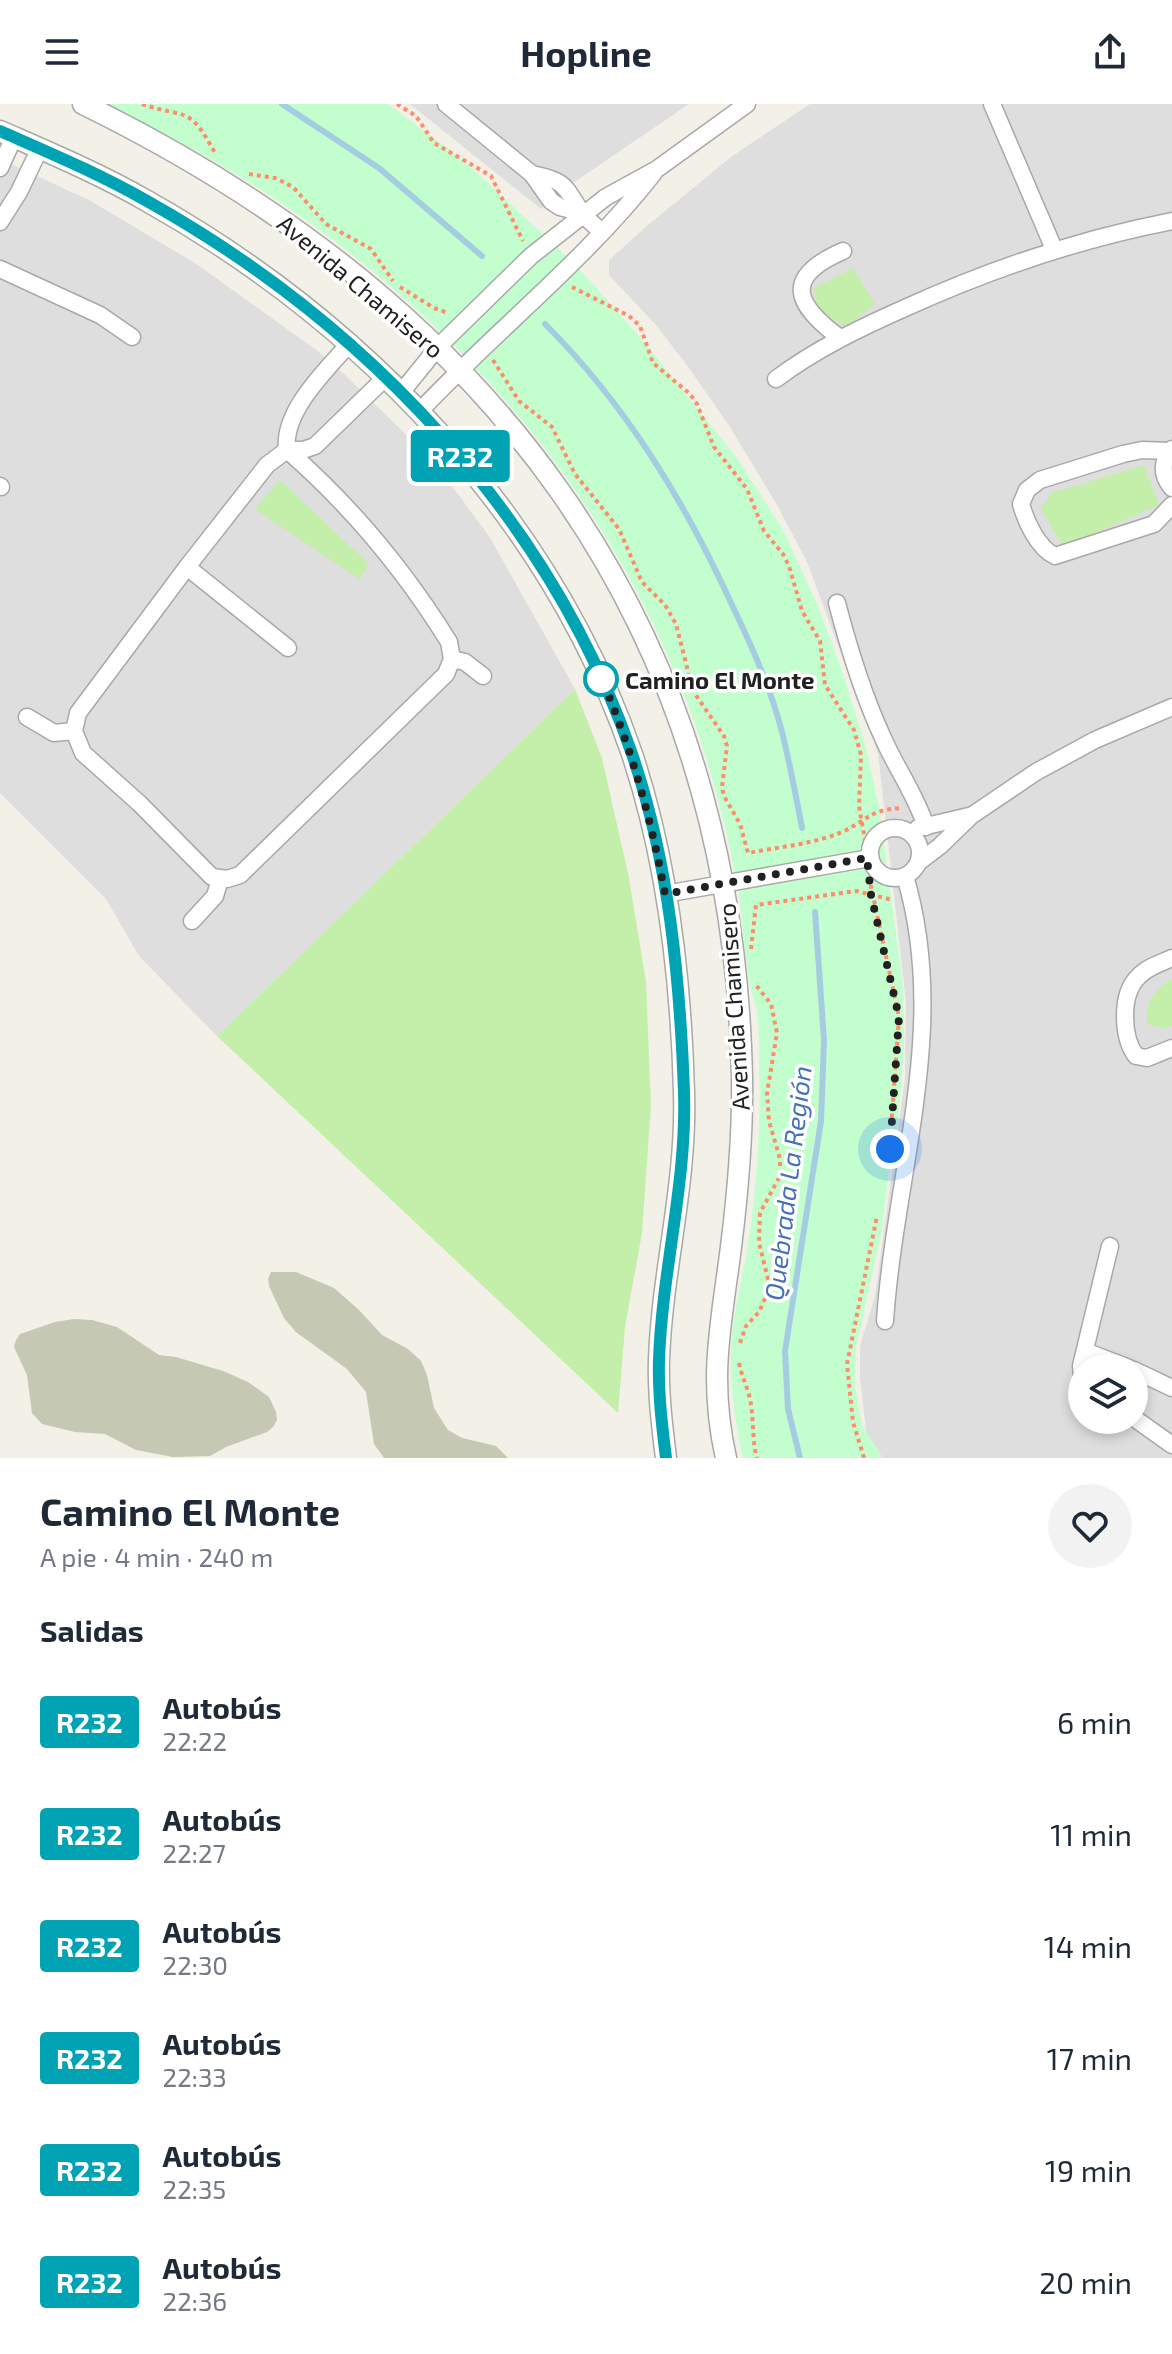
<!DOCTYPE html>
<html lang="es">
<head>
<meta charset="utf-8">
<style>
  :root { --surface:#fff; --page:#f2f2f3; --text:#1f2937; --muted:#747a83 }
  body { margin:0; font-family:"Exo 2",sans-serif; background:var(--page); color:var(--text); height:100vh; display:flex; flex-direction:column; font-size:30px; white-space:nowrap }
  * { box-sizing:border-box; margin:0 }
  p { font-size:26px; color:var(--muted) }
  .icon { flex:none; width:44px; height:44px; fill:none; stroke:currentColor; stroke-width:2; stroke-linecap:round; stroke-linejoin:round }
  .map { position:relative; height:1354px; overflow:hidden }
  .side { display:flex; flex-direction:column; background:var(--surface); flex:1 }
  .side>* { flex:none }
  .badge { padding:0 16px; border-radius:6px; font-size:28px; line-height:52px }
  .controls { position:absolute; left:1068px; top:1250px; display:grid; gap:16px }
  .controls a { display:grid; place-items:center; width:80px; height:80px; border-radius:50%; background:var(--surface); box-shadow:0 4px 12px #0003; font-size:40px }
  .you { position:absolute; width:40px; height:40px; margin:-20px; border:6px solid #fff; border-radius:50%; background:#1a73e8; box-shadow:0 0 0 12px #1a73e833 }
  .map>.badge { position:absolute; translate:-50% -50%; box-shadow:0 0 0 4px #fff }
  h2 { padding:0 40px; font-size:30px; line-height:72px }
  .round { display:grid; place-items:center; flex:none; width:84px; height:84px; border-radius:42px; background:var(--page) }
  .headline { display:flex; align-items:center; justify-content:space-between; height:136px; padding:0 40px }
  h1 { font-size:38px; font-weight:700; line-height:60px }
  ul { padding:0; list-style:none }
  li { display:flex; align-items:center; gap:24px; height:112px; padding:0 40px }
  li div { flex:1 }
  li b { display:block; font-size:30px }
  li em { font-style:normal }
  li .badge { min-width:88px; font-weight:700; text-align:center }
  header { display:flex; justify-content:space-between; align-items:center; height:104px; padding:0 40px; background:var(--surface); font-size:36px; font-weight:700 }
  .map>svg:first-child { display:block }
  .residential { fill:#dfdede; fill-rule:evenodd }
  .construction { fill:#c5c8b2 }
  .grass { fill:#c4efaa }
  .park { fill:#c3fece }
  .lines { fill:none; stroke-linecap:round; stroke-linejoin:round }
  .stream { stroke:#a5cde2; stroke-width:6 }
  .minor-casing { stroke:#a8a8a8; stroke-width:19 }
  .tertiary-casing { stroke:#a8a8a8; stroke-width:23 }
  .path { stroke:#ff8c6b; stroke-width:4; stroke-dasharray:4 4; stroke-linecap:butt }
  .minor { stroke:#fff; stroke-width:16 }
  .tertiary { stroke:#fff; stroke-width:20 }
  .line-casing { stroke:#fff; stroke-width:18 }
  .line { stroke:#00a3b4; stroke-width:12 }
  .walk { stroke:#212121; stroke-width:8; stroke-dasharray:0 14.4 }
  .stop-dot { fill:#fff; stroke:#00a3b4; stroke-width:4 }
  .labels { text-anchor:middle; dominant-baseline:central; stroke-width:7; stroke-linejoin:round; paint-order:stroke }
  .street-label { font-size:24px; fill:#212121; stroke:#fff }
  .stop-label { font-size:24px; font-weight:bold; fill:#212121; stroke:#fff; text-anchor:start }
  .water-label { font-size:26px; font-style:italic; fill:#4571ba; stroke:#fff }
</style>
</head>
<body>
<header><svg class="icon" aria-label="menu" viewBox="0 0 24 24"><path d="M4 6h16M4 12h16M4 18h16"/></svg>Hopline<svg class="icon" aria-label="share" viewBox="0 0 24 24"><path d="M12 15V3M7 8l5-5 5 5M5 13v7h14v-7"/></svg></header>
<div class="map">
<svg width="1172" height="1354" viewBox="0 0 1172 1354">
  <rect width="100%" height="100%" fill="#f2f0e7"/>
  <g class="residential">
    <path d="M 410,0 L 689,0 L 573,79 L 541,105 Z"/>
    <path d="M 810,0 L 1172,0 L 1172,1354 L 873,1354 L 868,1343 L 860,1274 L 860,1242 L 875,1192 L 905,975 L 906,898 L 878,649 L 807,458 L 777,401 L 730,323 L 689,264 L 656,221 L 609,171 L 609,156 L 648,121 L 731,53 ZM 1082,1264 L 1134,1264 L 1134,1316 L 1082,1316 Z"/>
    <path d="M 0,55 L 89,96 L 195,159 L 319,248 L 343,269 L 434,358 L 489,432 L 575,585 L 217,932 L 139,852 L 106,795 L 0,689 Z"/>
  </g>
  <g class="construction">
    <path d="M 271,1168 L 296,1168 L 334,1184 L 359,1206 L 382,1231 L 408,1245 L 421,1257 L 427,1271 L 434,1304 L 448,1326 L 462,1334 L 496,1342 L 508,1354 L 384,1354 L 374,1340 L 366,1288 L 347,1265 L 296,1228 L 284,1214 L 269,1182 L 268,1175 Z"/>
    <path d="M 74,1215 L 92,1216 L 117,1223 L 159,1251 L 176,1253 L 223,1267 L 248,1278 L 269,1293 L 276,1308 L 277,1316 L 273,1323 L 267,1328 L 226,1343 L 210,1352 L 173,1353 L 136,1346 L 105,1330 L 75,1328 L 42,1320 L 32,1309 L 27,1271 L 14,1243 L 16,1236 L 20,1230 L 55,1218 Z"/>
  </g>
  <g class="grass">
    <path d="M 853,164 L 875,200 L 845,223 L 817,204 L 814,184 Z"/>
    <path d="M 1144,361 L 1159,401 L 1063,443 L 1041,405 L 1051,389 Z"/>
    <path d="M 280,376 L 369,460 L 359,475 L 255,405 Z"/>
    <path d="M 575,585 L 602,654 L 629,774 L 646,878 L 651,1001 L 642,1129 L 625,1223 L 618,1309 L 217,932 Z"/>
    <path d="M 1172,875 L 1172,922 L 1164,925 L 1147,920 C 1145,899 1153,885 1172,875 Z"/>
  </g>
  <path class="park" d="M 103,0 L 388,0 L 463,56 L 578,163 L 644,238 L 737,354 L 783,426 L 818,502 L 843,570 L 866,644 L 879,703 L 903,882 L 904,945 L 898,1017 L 887,1079 L 882,1126 L 856,1243 L 855,1283 L 862,1321 L 883,1354 L 743,1354 C 734,1313 727,1267 733,1224 C 737,1189 747,1155 751,1120 C 758,1066 761,1011 759,957 C 759,941 759,923 757,908 C 755,897 751,887 749,876 C 744,846 743,816 738,787 C 730,739 718,691 703,644 C 610,353 379,124 103,0 Z"/>
  <g class="lines">
    <g class="stream">
      <path d="M 282,0 L 379,64 L 482,152"/>
      <path d="M 545,220 C 627,302 685,398 733,503 C 752,543 771,585 782,628 C 790,660 796,692 802,724"/>
      <path d="M 800,1354 L 788,1305 L 785,1247 L 821,1017 L 824,936 L 815,808"/>
    </g>
    <defs>
      <g id="minor">
        <path d="M 446,0 L 532,70 L 551,97 L 560,103 L 583,109"/>
        <path d="M 992,0 L 1054,145"/>
        <path d="M 0,64 L 14,33"/>
        <path d="M 532,70 C 567,77 564,82 582,109 C 588,116 595,122 602,128"/>
        <path d="M 0,118 L 19,88 L 40,44"/>
        <path d="M 0,165 L 100,211 L 132,233"/>
        <path d="M 840,234 C 794,200 783,173 843,147"/>
        <path d="M 349,240 C 326,266 282,308 287,346 C 350,401 405,467 449,538 L 452,555 L 446,570 L 240,771 L 227,775 L 212,773 L 140,700 L 83,649 L 74,627 L 78,609 L 187,463 L 267,361 L 287,346 L 303,346 L 315,342 L 385,274"/>
        <path d="M 776,275 C 816,245 860,224 905,204 C 991,165 1079,135 1172,117"/>
        <path d="M 400,290 L 438,243 L 531,152 L 606,93 L 657,65 L 747,0"/>
        <path d="M 419,308 C 494,228 586,156 653,70"/>
        <path d="M 1172,345 C 1161,358 1161,371 1172,384"/>
        <path d="M 1170,347 L 1142,346 L 1123,350 L 1040,376 L 1027,386 L 1021,400 C 1026,418 1038,444 1055,452 L 1154,420 L 1172,401"/>
        <path d="M 0,382 L 1,383"/>
        <path d="M 187,463 L 288,544"/>
        <path d="M 837,499 C 849,545 863,591 883,634 C 896,664 916,691 926,723"/>
        <path d="M 452,555 L 465,558 L 483,572"/>
        <path d="M 27,613 L 54,629 L 74,627"/>
        <path d="M 918,724 L 969,712"/>
        <circle cx="895" cy="749" r="25"/>
        <path d="M 919,758 L 940,742 L 971,712 L 1036,668 L 1095,636 L 1172,603"/>
        <path d="M 665,790 L 870,754"/>
        <path d="M 192,817 L 215,792 L 220,775"/>
        <path d="M 1172,854 C 1161,859 1147,863 1138,873 C 1120,891 1122,933 1136,952 L 1147,954 L 1172,944"/>
        <path d="M 885,1217 C 895,1067 950,923 905,772"/>
        <path d="M 1085,1247 L 1129,1264"/>
        <path d="M 1134,1266 L 1172,1284"/>
        <path d="M 1082,1273 L 1081,1262 L 1110,1142"/>
        <path d="M 1134,1314 L 1172,1341"/>
      </g>
      <g id="tertiary">
        <path d="M 83,0 C 487,198 732,512 742,972 C 743,1029 738,1087 731,1143 C 721,1221 708,1274 726,1354"/>
        <path d="M 0,27 C 50,49 100,70 147,97 C 364,219 550,412 632,650 C 668,758 681,876 684,988 C 687,1081 662,1166 659,1256 C 658,1289 662,1322 666,1354"/>
      </g>
    </defs>
    <use href="#minor" class="minor-casing"/>
    <use href="#tertiary" class="tertiary-casing"/>
    <g class="path">
      <path d="M 142,0 C 189,16 188,0 215,49"/>
      <path d="M 397,0 L 416,12 L 434,39 L 491,72 L 523,137"/>
      <path d="M 249,70 L 275,74 L 293,83 L 326,120 L 371,145 L 393,177"/>
      <path d="M 400,183 L 434,204 L 448,209"/>
      <path d="M 572,183 L 629,212 L 640,222 L 653,259 L 690,290 L 697,300 L 714,343 L 747,385 L 764,427 L 783,450 L 789,462 L 802,507 L 820,537 L 825,581 L 854,626 L 861,651 L 859,702 L 865,736"/>
      <path d="M 493,256 L 519,297 L 552,323 L 575,370 L 619,425 L 642,478 L 665,501 L 676,520 L 693,587 L 724,632 L 727,642 L 722,683 L 724,692 L 740,720 L 748,749 C 778,743 814,740 842,728 C 868,716 869,706 901,704"/>
      <path d="M 869,773 L 899,913 L 891,1025"/>
      <path d="M 751,845 L 756,801 L 856,787 L 893,796"/>
      <path d="M 740,1239 L 746,1222 L 759,1208 L 770,1183 L 759,1139 L 760,1109 L 780,1072 L 780,1055 L 769,1017 L 767,989 L 777,929 L 771,900 L 755,880"/>
      <path d="M 739,1259 C 742,1274 750,1288 751,1302 C 754,1320 752,1337 757,1354"/>
      <path d="M 864,1354 L 853,1318 L 847,1260 L 877,1112"/>
    </g>
    <use href="#minor" class="minor"/>
    <use href="#tertiary" class="tertiary"/>
  </g>
  <g class="lines">
    <defs>
      <path id="line" d="M 0,27 C 50,49 100,70 147,97 C 365,219 550,412 632,650 C 669,758 680,875 684,988 C 687,1079 662,1166 659,1256 C 658,1289 662,1322 666,1354"/>
    </defs>
    <use href="#line" class="line-casing"/>
    <use href="#line" class="line"/>
    <path class="walk" d="M 601,575 L 600,571 C 631,642 651,714 665,790 L 867,754 L 871,791 L 899,913 L 890,1045"/>
  </g>
  <circle class="stop-dot" cx="601" cy="575" r="16"/>
  <g class="labels">
    <g class="street-label">
      <text transform="translate(361 182) rotate(40)">Avenida Chamisero</text>
      <text transform="translate(733 903) rotate(-94)">Avenida Chamisero</text>
    </g>
    <g class="stop-label">
      <text x="625" y="575">Camino El Monte</text>
    </g>
    <g class="water-label">
      <text transform="translate(787 1079) rotate(-83)">Quebrada La Región</text>
    </g>
  </g>
</svg>
<div class="controls">
<a><svg class="icon" aria-label="layers" viewBox="0 0 24 24"><path d="M12 4l9 5-9 5-9-5zM3 14l9 5 9-5"/></svg></a>
</div>
<div class="you" style="left:890px;top:1045px"></div>
<b class="badge" style="left:460px;top:352px;background:#00a3b4;color:#fff">R232</b>
</div>
<section class="side">
<div class="headline"><div><h1>Camino El Monte</h1><p>A pie · 4 min · 240 m</p></div><a class="round"><svg class="icon" aria-label="heart" viewBox="0 0 24 24"><path d="M12 20l-8-8c-3-5 5-10 8-4 3-6 11-1 8 4z"/></svg></a></div>
<h2>Salidas</h2>
<ul>
<li><span class="badge" style="background:#00a3b4;color:#fff">R232</span><div><b>Autobús</b><p>22:22</p></div><em>6 min</em></li>
<li><span class="badge" style="background:#00a3b4;color:#fff">R232</span><div><b>Autobús</b><p>22:27</p></div><em>11 min</em></li>
<li><span class="badge" style="background:#00a3b4;color:#fff">R232</span><div><b>Autobús</b><p>22:30</p></div><em>14 min</em></li>
<li><span class="badge" style="background:#00a3b4;color:#fff">R232</span><div><b>Autobús</b><p>22:33</p></div><em>17 min</em></li>
<li><span class="badge" style="background:#00a3b4;color:#fff">R232</span><div><b>Autobús</b><p>22:35</p></div><em>19 min</em></li>
<li><span class="badge" style="background:#00a3b4;color:#fff">R232</span><div><b>Autobús</b><p>22:36</p></div><em>20 min</em></li>
</ul>
</section>
</body>
</html>
